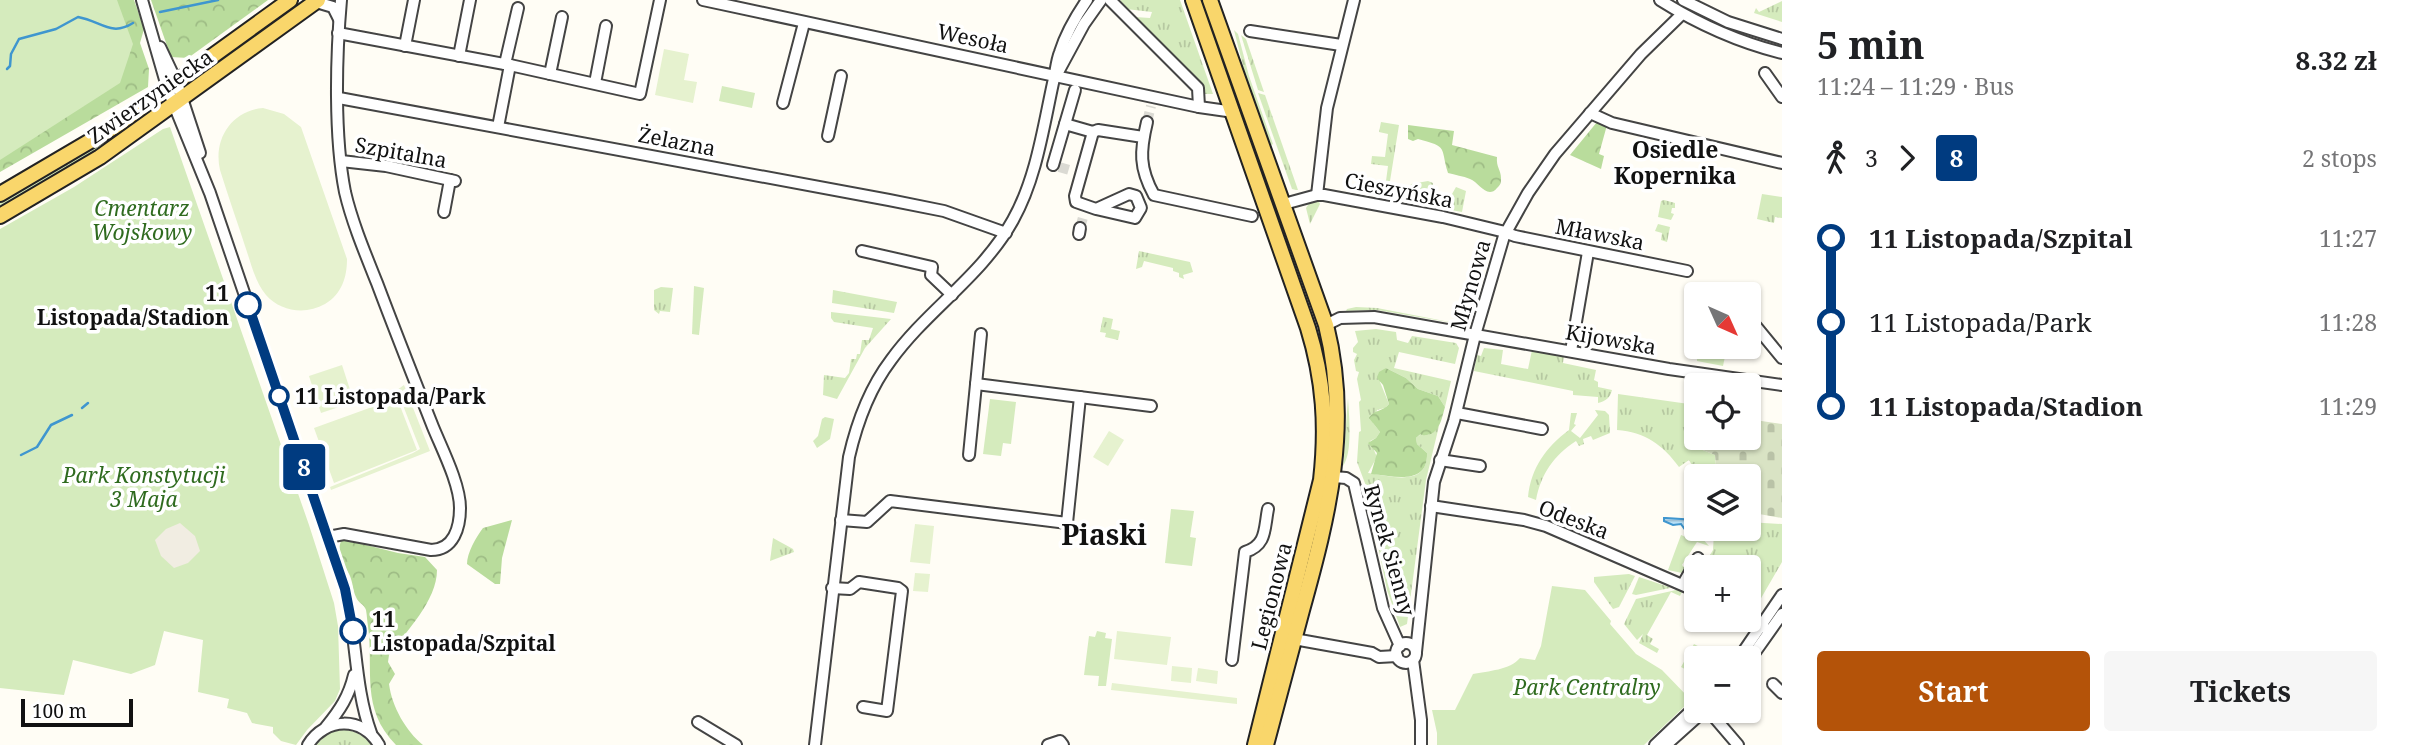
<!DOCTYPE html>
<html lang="en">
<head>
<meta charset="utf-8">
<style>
  :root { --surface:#fff; --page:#f6f6f6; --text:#202124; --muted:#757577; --accent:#b45309 }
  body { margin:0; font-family:"Noto Serif",serif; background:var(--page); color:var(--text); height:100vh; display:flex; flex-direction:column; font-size:26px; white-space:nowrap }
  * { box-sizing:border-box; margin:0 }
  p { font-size:23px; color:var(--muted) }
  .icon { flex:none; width:38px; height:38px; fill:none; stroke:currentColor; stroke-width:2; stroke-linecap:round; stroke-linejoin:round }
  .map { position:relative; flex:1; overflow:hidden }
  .panel { display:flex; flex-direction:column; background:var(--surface); width:630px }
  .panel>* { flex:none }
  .badge { padding:0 14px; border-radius:5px; font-size:24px; line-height:46px }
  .needle { width:46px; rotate:135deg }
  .buttons { position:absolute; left:1684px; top:282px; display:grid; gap:14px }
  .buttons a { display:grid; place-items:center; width:77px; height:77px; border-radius:7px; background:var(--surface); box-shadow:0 2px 5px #0004; font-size:35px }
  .scale { position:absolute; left:21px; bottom:18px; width:112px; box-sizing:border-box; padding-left:7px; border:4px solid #111; border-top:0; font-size:19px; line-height:24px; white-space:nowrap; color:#111; -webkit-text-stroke:5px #fff; paint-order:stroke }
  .map>.badge { position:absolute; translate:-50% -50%; box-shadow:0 0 0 4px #fff }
  .legs { display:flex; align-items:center; gap:10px; height:77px; padding:0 35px; font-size:23px }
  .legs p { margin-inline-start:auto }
  .head { display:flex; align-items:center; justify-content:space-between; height:119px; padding:0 35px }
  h1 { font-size:38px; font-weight:700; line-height:52px }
  .action { display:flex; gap:14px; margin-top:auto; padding:14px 35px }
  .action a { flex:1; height:80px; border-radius:7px; background:var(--accent); color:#fff; font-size:28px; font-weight:700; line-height:80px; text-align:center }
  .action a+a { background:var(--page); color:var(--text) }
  ul { padding:0 35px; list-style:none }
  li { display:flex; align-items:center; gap:24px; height:84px; font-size:26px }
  li i { display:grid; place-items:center; width:10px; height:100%; margin:0 9px; background:currentColor }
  li i::after { content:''; width:18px; height:18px; margin:-9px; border:5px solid; border-radius:50%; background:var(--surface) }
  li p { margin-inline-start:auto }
  li:first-child i { background:linear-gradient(#0000 50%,currentColor 0) }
  li:last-child i { background:linear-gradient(currentColor 50%,#0000 0) }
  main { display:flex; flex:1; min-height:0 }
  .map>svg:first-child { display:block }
  .grass { fill:url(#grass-tufts) }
  .forest { fill:url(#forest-crowns) }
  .cemetery { fill:url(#cemetery-stones) }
  .park { fill:#d5ebbd }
  .pitch { fill:#e6f2cf }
  .plaza { fill:#f1ede2 }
  .water { fill:url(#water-rules); stroke:#3f96cf; stroke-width:2 }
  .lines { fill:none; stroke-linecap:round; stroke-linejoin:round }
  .stream { stroke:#3f96cf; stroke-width:2.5 }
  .minor-tunnel { stroke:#dbdad3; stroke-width:10; stroke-dasharray:10 5; stroke-linecap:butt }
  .minor-casing { stroke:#444; stroke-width:14 }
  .major-casing { stroke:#222; stroke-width:18 }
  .minor { stroke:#fff; stroke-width:10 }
  .major { stroke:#f9d66b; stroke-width:14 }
  .line-1-casing { stroke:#fff; stroke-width:16 }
  .line-1 { stroke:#003b80; stroke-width:10 }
  .stop-1-dot { fill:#fff; stroke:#003b80; stroke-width:3.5 }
  .labels { text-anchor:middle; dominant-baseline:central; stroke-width:7; stroke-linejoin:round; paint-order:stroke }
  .street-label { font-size:21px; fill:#111; stroke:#fff }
  .park-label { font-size:21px; font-style:italic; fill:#2f6b1f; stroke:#fff }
  .stop-label { font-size:21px; font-weight:bold; fill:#111; stroke:#fff; text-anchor:start }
  .neighbourhood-label { font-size:23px; font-weight:bold; fill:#111; stroke:#fff }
  .district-label { font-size:28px; font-weight:bold; fill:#111; stroke:#fff }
</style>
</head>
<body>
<main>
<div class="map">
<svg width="1782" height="745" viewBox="0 0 1782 745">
  <defs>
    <pattern id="grass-tufts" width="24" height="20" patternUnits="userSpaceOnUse" patternTransform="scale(1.75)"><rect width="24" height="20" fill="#d5ebbd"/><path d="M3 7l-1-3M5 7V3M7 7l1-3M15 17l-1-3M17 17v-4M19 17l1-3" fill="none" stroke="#b6c8a1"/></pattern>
    <pattern id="forest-crowns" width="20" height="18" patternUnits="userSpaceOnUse" patternTransform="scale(1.75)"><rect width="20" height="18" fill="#b9dc9c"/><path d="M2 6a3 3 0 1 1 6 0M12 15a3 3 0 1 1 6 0" fill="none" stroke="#9ebc85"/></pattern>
    <pattern id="cemetery-stones" width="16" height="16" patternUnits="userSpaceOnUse" patternTransform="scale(1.75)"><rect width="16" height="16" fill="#d9e3c4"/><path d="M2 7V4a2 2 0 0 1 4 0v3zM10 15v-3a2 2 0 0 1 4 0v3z" fill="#b9c2a7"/></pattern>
    <pattern id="water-rules" width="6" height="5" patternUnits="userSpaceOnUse" patternTransform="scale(1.75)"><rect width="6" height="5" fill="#b9e0f7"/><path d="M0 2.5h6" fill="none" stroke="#9ebfd3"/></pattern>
  </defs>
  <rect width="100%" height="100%" fill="#fffdf5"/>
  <g class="grass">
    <path d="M 1121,0 L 1180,0 L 1213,94 L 1205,94 L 1201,85 L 1135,17 L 1150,18 L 1152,12 L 1126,9 L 1119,2 Z"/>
    <path d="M 1200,0 L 1203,0 L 1263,169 L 1255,154 Z"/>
    <path d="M 1782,1 L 1782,22 L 1754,13 L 1756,8 L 1759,12 Z"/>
    <path d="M 1234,30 L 1238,34 L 1249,76 L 1273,144 L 1270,146 L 1245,74 Z"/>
    <path d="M 1241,35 L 1246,39 L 1264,92 L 1258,90 Z"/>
    <path d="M 1258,93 L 1265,95 L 1298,190 L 1296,190 L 1292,189 Z"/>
    <path d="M 150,108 L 153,113 L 66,171 L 0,211 L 0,199 Z"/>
    <path d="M 1381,122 L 1399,125 L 1390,181 L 1386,181 L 1388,166 L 1371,164 L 1372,156 L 1385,157 L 1388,134 L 1379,132 Z"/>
    <path d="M 1428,181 L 1433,183 L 1432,197 L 1448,201 L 1456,187 L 1466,191 L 1462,212 L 1406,202 L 1411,184 Z"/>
    <path d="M 1762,194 L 1782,197 L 1782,218 L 1775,217 L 1774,223 L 1757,219 Z"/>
    <path d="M 1664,200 L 1675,203 L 1675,208 L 1672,208 L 1671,213 L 1674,214 L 1671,220 L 1658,217 L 1661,201 Z"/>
    <path d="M 1310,202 L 1319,202 L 1320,204 L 1310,224 L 1306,208 Z"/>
    <path d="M 1658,224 L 1670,227 L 1667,242 L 1661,240 L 1662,233 L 1655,231 Z"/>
    <path d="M 1139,251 L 1190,262 L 1193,272 L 1183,275 L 1184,279 L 1179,277 L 1179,273 L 1173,271 L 1173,268 L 1144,261 L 1142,267 L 1136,269 Z"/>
    <path d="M 661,287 L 673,288 L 670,312 L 660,311 L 659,314 L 654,310 L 654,290 Z"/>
    <path d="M 833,290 L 897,302 L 894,313 L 832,303 Z"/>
    <path d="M 1356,307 L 1377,308 L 1460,324 L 1377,310 L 1346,311 L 1347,309 Z"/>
    <path d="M 831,312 L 891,319 L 865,348 L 837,399 L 823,395 L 824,375 L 845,378 L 849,373 L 851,359 L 856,359 L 857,354 L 860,354 L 862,340 L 869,340 L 873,328 L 834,322 L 831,318 Z"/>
    <path d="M 1103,317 L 1113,319 L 1111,329 L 1120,331 L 1118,340 L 1105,337 L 1106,333 L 1100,332 Z"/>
    <path d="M 1376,329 L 1396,332 L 1397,340 L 1408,343 L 1412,336 L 1456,343 L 1459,348 L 1455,364 L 1399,352 L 1394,368 L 1451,381 L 1445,407 L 1438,396 L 1418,389 L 1406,378 L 1386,368 L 1380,382 L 1389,404 L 1385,408 L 1377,410 L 1373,423 L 1380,432 L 1376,438 L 1370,441 L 1377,457 L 1368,473 C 1390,476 1428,488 1427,453 L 1417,444 L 1416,438 L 1421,434 L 1428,435 L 1439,426 L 1426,480 L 1407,624 L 1400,627 L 1387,590 L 1366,486 L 1357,462 L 1359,432 L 1361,431 L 1359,402 L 1361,400 L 1357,379 L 1359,372 L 1356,371 L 1354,360 L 1357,354 L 1353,352 L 1353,348 L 1358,342 L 1355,331 Z"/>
    <path d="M 1697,347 L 1727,347 L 1723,366 L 1697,361 Z"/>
    <path d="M 1484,348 L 1503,350 L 1501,364 L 1528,369 L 1532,350 L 1564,356 L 1563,363 L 1596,370 L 1594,380 L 1598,382 L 1598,387 L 1612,390 C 1610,398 1606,401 1598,403 L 1598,397 L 1573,395 L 1573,391 L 1474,371 L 1477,355 L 1481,356 Z"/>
    <path d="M 1618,394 L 1696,405 L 1696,431 L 1693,446 L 1715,455 L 1717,476 L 1708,476 L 1706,465 L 1694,469 L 1689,460 L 1679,467 C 1663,445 1645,432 1617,430 Z"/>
    <path d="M 1348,398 C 1349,415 1353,453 1343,466 Z"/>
    <path d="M 1595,410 L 1605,411 L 1609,415 L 1610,433 L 1593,440 L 1591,436 L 1583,439 L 1584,444 L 1579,446 L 1576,441 C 1554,455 1541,474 1536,500 L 1528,497 C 1531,468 1546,447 1569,430 L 1571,413 L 1577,413 L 1574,424 L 1576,425 L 1571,431 L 1580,438 L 1598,415 Z"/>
    <path d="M 825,417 L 834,419 L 830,439 L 817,448 L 813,441 L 818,436 L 822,419 Z"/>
    <path d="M 1748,522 L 1782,524 L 1782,562 L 1753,612 L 1748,610 L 1748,567 L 1703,567 L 1713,550 L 1714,532 L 1722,529 L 1748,528 Z"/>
    <path d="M 1709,532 L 1702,538 L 1709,546 L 1697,542 L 1682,565 L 1687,570 L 1682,573 L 1668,570 L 1681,535 L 1686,537 Z"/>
    <path d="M 773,538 L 793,549 L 794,552 L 770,561 Z"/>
    <path d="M 1629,574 L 1635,576 L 1619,607 L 1613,609 L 1594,582 L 1594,577 Z"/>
    <path d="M 1639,577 L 1669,587 L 1670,588 L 1636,595 L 1632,594 Z"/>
    <path d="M 1685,588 L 1696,594 L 1696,597 L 1682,592 L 1680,596 L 1671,592 L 1647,635 L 1653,639 L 1650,644 L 1659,649 L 1657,653 L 1639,643 L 1643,634 L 1637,640 L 1624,624 L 1636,599 Z"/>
    <path d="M 1694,644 L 1709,652 L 1706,658 L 1696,658 L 1696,675 L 1681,667 Z"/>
    <path d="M 341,729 C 354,731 364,734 372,745 L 315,745 L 330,732 Z"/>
  </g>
  <g class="forest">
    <path d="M 0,0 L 134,0 L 144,29 L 140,43 L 149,69 L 148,87 L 0,172 Z"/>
    <path d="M 151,0 L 268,0 L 188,58 L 171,57 Z"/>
    <path d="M 1597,122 L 1607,125 L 1599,154 L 1604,156 L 1601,169 L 1570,155 Z"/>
    <path d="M 1408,125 L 1454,131 L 1452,145 L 1497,157 C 1496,167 1501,170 1501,178 C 1501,183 1501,184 1497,188 C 1487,200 1479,182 1470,179 C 1463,176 1455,175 1448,173 C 1440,147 1449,147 1418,139 L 1413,141 L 1408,139 Z"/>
    <path d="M 1386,368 L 1406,378 L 1418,389 L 1438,396 L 1445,407 C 1442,417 1440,433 1427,435 C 1417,436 1424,431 1416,438 L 1417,444 L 1427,453 C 1428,486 1394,476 1371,474 L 1377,453 L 1368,443 L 1376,438 L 1380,432 L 1369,418 C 1374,409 1383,412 1389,404 L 1383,385 L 1377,378 L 1379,372 Z"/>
    <path d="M 512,520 L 502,558 L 500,584 L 495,584 L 467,564 C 467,553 476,537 483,528 Z"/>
    <path d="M 346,540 L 398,553 L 425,557 L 437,570 C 437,601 406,631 389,655 L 388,662 L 395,674 L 389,684 C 392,707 406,731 423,745 L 396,745 C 360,708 374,671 368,626 C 367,621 367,615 366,610 C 364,604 358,603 356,597 C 353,591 353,583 350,576 C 345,564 336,555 341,541 Z"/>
  </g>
  <path class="cemetery" d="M 1748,419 L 1782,424 L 1782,518 L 1748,512 L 1748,476 L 1717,476 L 1715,455 L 1693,446 L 1690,442 L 1696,431 L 1696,438 L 1748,438 Z"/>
  <g class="park">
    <path d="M 0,0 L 117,0 L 133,44 L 120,83 L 0,160 Z"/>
    <path d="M 722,86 L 755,93 L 752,108 L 719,101 Z"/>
    <path d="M 170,127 L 309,525 L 334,603 L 338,626 L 340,689 L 335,701 L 307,730 L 296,745 L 281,741 L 273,733 L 273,727 L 252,723 L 247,713 L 227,708 L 229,699 L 198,692 L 203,640 L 164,631 L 155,665 L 131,674 L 73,660 L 64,695 L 0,688 L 0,229 L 74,187 L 163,129 Z"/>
    <path d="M 694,286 L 704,288 L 699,335 L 692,334 Z"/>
    <path d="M 990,399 L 1016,402 L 1011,444 L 1003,443 L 1001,456 L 983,454 Z"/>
    <path d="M 1171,509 L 1194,511 L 1190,537 L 1196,538 L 1192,566 L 1165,563 Z"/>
    <path d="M 1552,586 L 1585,590 L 1611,621 L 1610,624 L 1636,654 L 1662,670 L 1691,700 L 1644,745 L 1437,745 L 1437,733 L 1432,710 L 1455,710 L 1473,674 C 1488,671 1510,670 1520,658 L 1535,660 L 1541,646 Z"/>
    <path d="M 1097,631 L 1106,633 L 1105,638 L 1112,639 L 1106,686 L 1098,686 L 1099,676 L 1084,675 L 1089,636 L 1095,637 Z"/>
  </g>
  <g class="pitch">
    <path d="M 664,49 L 689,54 L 684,80 L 697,82 L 693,103 L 655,95 Z"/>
    <path d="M 263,108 L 284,114 L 301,127 L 347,259 C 347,277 342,294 325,304 C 306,315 281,312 266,295 C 255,282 251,263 245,246 C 237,221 228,196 220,170 C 213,140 231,111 263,108 Z"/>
    <path d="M 342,365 L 354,402 L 321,413 L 309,376 Z"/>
    <path d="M 404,385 L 430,451 L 331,490 L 330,487 L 413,453 L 420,449 L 397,390 Z"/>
    <path d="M 397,398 L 417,450 L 334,483 L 314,428 Z"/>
    <path d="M 1109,431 L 1124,440 L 1108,466 L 1093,457 Z"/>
    <path d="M 915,524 L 934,526 L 930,564 L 910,562 Z"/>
    <path d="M 915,573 L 930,574 L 928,592 L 913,591 Z"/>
    <path d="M 1117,631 L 1171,637 L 1167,665 L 1114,659 Z"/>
    <path d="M 1172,666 L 1192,668 L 1191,683 L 1171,681 Z"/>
    <path d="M 1198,668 L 1218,671 L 1217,684 L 1196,681 Z"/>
    <path d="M 1112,683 L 1237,698 L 1237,704 L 1111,690 Z"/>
  </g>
  <path class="plaza" d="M 180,523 L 195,536 L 200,551 L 188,563 L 174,568 L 161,556 L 155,540 L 166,529 Z"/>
  <path class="water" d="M 1666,518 L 1696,520 L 1696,528 L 1686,531 L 1681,524 L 1673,525 L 1664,521 L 1664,518 Z"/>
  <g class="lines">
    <g class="stream">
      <path d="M 160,12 L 218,0"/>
      <path d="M 7,69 L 10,66 L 11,54 L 19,39 L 56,29 L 78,17 C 101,21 111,37 133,23"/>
      <path d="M 82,408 L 88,403"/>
      <path d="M 21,455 L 37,447 L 51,425 L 72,415"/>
    </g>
    <g class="minor-tunnel">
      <path d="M 1147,122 L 1151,106"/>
      <path d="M 1059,167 L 1073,171"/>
      <path d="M 1080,228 L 1084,214"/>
    </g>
    <defs>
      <g id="minor">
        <path d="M 142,0 L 168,90 L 210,193 L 345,589 C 357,637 354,686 371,733"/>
        <path d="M 703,0 L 1199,107 L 1234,112"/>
        <path d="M 1110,0 L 1198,88 L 1199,107"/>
        <path d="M 1660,0 C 1698,24 1738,42 1782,53"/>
        <path d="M 1683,0 L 1728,22 L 1782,39"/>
        <path d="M 316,2 L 333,7 L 339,19"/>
        <path d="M 1250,31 L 1341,45"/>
        <path d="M 338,33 L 510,65 L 640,94 L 660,0"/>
        <path d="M 405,46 L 414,0"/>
        <path d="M 160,47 L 177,83 L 200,153"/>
        <path d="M 459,56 L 470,0"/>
        <path d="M 505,64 L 518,8"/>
        <path d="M 1765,73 L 1782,97"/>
        <path d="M 550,74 L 562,17"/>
        <path d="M 1057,74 L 1084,24 L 1101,0"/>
        <path d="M 595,83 L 606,26"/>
        <path d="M 339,98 L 889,200 L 944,211 L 1006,233"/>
        <path d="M 783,103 L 804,23"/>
        <path d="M 1590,113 L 1612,123 L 1782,163"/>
        <path d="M 1147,122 C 1140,151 1139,168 1154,195 L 1252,216"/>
        <path d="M 1065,124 L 1093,132"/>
        <path d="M 498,127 L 510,65"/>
        <path d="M 828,136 L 841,76"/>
        <path d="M 341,161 L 386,166 L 455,181"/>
        <path d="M 1053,165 L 1075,90"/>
        <path d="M 1317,195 L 1327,108 L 1354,0"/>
        <path d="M 1284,204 L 1317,195 L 1324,195 L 1443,217 L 1501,231 L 1515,236 L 1687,271"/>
        <path d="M 1096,209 L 1135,218 L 1141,208 L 1136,196 L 1129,194 L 1096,209 L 1076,202 L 1075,196 L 1093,132 L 1098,130 L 1143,137"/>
        <path d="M 444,212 L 450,180"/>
        <path d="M 1079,234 L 1080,228"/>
        <path d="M 862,251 L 932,267 L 931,275 L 952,295"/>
        <path d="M 1748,321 L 1754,324 L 1782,358"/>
        <path d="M 1326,325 L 1340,318 L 1374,317 L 1669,369 L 1782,385"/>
        <path d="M 1571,351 L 1588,252"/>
        <path d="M 976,384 L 1151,406"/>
        <path d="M 1457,413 L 1542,429"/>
        <path d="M 969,455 L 981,334"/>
        <path d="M 1440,460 L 1480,466"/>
        <path d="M 1334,477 L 1346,478 L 1354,483 L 1383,608 L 1400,646"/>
        <path d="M 1431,506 L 1524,520 L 1546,526 L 1696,591"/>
        <path d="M 841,520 L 867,522 L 890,501 L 1067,523 L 1080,397"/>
        <path d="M 328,537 L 344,534 L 431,550 C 454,550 460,527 460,508 C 460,484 442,449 433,427 C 414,379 395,331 377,283 C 365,253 352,222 345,192 C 334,136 336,57 341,0"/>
        <path d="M 1683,584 L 1698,558"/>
        <path d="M 832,588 L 850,589 L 859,582 L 898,588 L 902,591 L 887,711 L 863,707"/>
        <path d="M 1748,620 L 1765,628"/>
        <path d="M 1294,639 L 1372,653 L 1379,657 L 1397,656"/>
        <circle cx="1406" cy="653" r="10"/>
        <path d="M 1416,652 L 1434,482 L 1454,421 L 1475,335 L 1504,236 L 1528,193 L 1555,154 L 1641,54 L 1682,14"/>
        <path d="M 1739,658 L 1782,595"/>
        <path d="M 1232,660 L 1245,552 C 1267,545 1264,529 1268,509"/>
        <path d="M 1413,660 L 1421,720 L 1421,745"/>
        <path d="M 1748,662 L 1782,614"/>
        <path d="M 1773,684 L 1782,693"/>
        <path d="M 1708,710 L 1738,745"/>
        <path d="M 698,722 L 736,745"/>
        <path d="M 326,727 C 340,710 349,696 354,675"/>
        <path d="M 308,745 C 325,717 363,716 379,745"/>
        <path d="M 815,745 L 849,457 C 857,422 869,389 891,360 C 928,309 982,276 1013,220 C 1036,179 1043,129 1053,83 C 1056,72 1056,62 1060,52 C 1066,33 1076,16 1087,0"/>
        <path d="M 1048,745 L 1060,741 L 1063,745"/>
        <path d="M 1655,745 L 1696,706"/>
        <path d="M 1666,745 L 1705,710"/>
      </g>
      <g id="major">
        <path d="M 1193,0 L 1308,328 C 1324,380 1327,427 1321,480 L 1255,745"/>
        <path d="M 1210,0 L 1326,325 C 1351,425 1329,513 1302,610 C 1290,655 1278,700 1266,745"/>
        <path d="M 0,194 L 114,127 L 290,0"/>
        <path d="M 0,216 L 100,157 L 318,0"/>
      </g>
    </defs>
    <use href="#minor" class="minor-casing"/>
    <use href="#major" class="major-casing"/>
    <use href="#minor" class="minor"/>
    <use href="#major" class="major"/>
  </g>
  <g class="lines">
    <defs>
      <path id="line-1" d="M 248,305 L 345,589 L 353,631"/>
    </defs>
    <use href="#line-1" class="line-1-casing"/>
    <use href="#line-1" class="line-1"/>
  </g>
  <g class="stop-1-dot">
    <circle cx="248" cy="305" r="12"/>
    <circle cx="279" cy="396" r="9"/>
    <circle cx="353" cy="631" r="12"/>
  </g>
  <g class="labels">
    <g class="street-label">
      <text transform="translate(973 38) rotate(12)">Wesoła</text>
      <text transform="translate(150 96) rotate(-35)">Zwierzyniecka</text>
      <text transform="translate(677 141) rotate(11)">Żelazna</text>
      <text transform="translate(401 152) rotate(10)">Szpitalna</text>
      <text transform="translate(1399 190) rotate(11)">Cieszyńska</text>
      <text transform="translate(1600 234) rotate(11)">Mławska</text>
      <text transform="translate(1470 285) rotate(-74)">Młynowa</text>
      <text transform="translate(1611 339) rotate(10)">Kijowska</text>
      <text transform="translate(1574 519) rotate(21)">Odeska</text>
      <text transform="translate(1390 550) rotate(74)">Rynek Sienny</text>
      <text transform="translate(1271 596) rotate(-76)">Legionowa</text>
    </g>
    <g class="park-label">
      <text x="142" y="208">Cmentarz<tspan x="142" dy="24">Wojskowy</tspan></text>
      <text x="144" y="475">Park Konstytucji<tspan x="144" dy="24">3 Maja</tspan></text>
      <text x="1587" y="687">Park Centralny</text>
    </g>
    <g class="stop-label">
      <text x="229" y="293" text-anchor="end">11<tspan x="229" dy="24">Listopada/Stadion</tspan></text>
      <text x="295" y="396">11 Listopada/Park</text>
      <text x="372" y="619">11<tspan x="372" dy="24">Listopada/Szpital</tspan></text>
    </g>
    <g class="neighbourhood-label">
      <text x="1675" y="149">Osiedle<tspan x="1675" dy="26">Kopernika</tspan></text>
    </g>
    <g class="district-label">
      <text x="1104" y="534">Piaski</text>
    </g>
  </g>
</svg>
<div class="buttons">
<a><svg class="needle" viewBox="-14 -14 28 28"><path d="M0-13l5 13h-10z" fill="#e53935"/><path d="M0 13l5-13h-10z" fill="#757577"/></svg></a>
<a><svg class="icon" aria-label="locate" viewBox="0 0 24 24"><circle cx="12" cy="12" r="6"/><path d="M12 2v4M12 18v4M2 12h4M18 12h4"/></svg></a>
<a><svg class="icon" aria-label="layers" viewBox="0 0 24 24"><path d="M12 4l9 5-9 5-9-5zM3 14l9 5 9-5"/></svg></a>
<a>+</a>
<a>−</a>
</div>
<div class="scale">100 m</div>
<b class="badge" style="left:304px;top:467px;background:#003b80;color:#fff">8</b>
</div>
<section class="panel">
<div class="head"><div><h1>5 min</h1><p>11:24 – 11:29 · Bus</p></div><b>8.32 zł</b></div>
<div class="legs"><svg class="icon" aria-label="walk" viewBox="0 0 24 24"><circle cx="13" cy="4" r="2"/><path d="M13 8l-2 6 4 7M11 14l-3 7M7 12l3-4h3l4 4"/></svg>3<svg class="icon" aria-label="forward" viewBox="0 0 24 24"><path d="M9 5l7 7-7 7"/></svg><b class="badge" style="background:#003b80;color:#fff">8</b><p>2 stops</p></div>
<ul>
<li><i style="color:#003b80"></i><b>11 Listopada/Szpital</b><p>11:27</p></li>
<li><i style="color:#003b80"></i><span>11 Listopada/Park</span><p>11:28</p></li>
<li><i style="color:#003b80"></i><b>11 Listopada/Stadion</b><p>11:29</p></li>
</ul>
<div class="action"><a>Start</a><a>Tickets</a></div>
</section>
</main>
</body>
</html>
